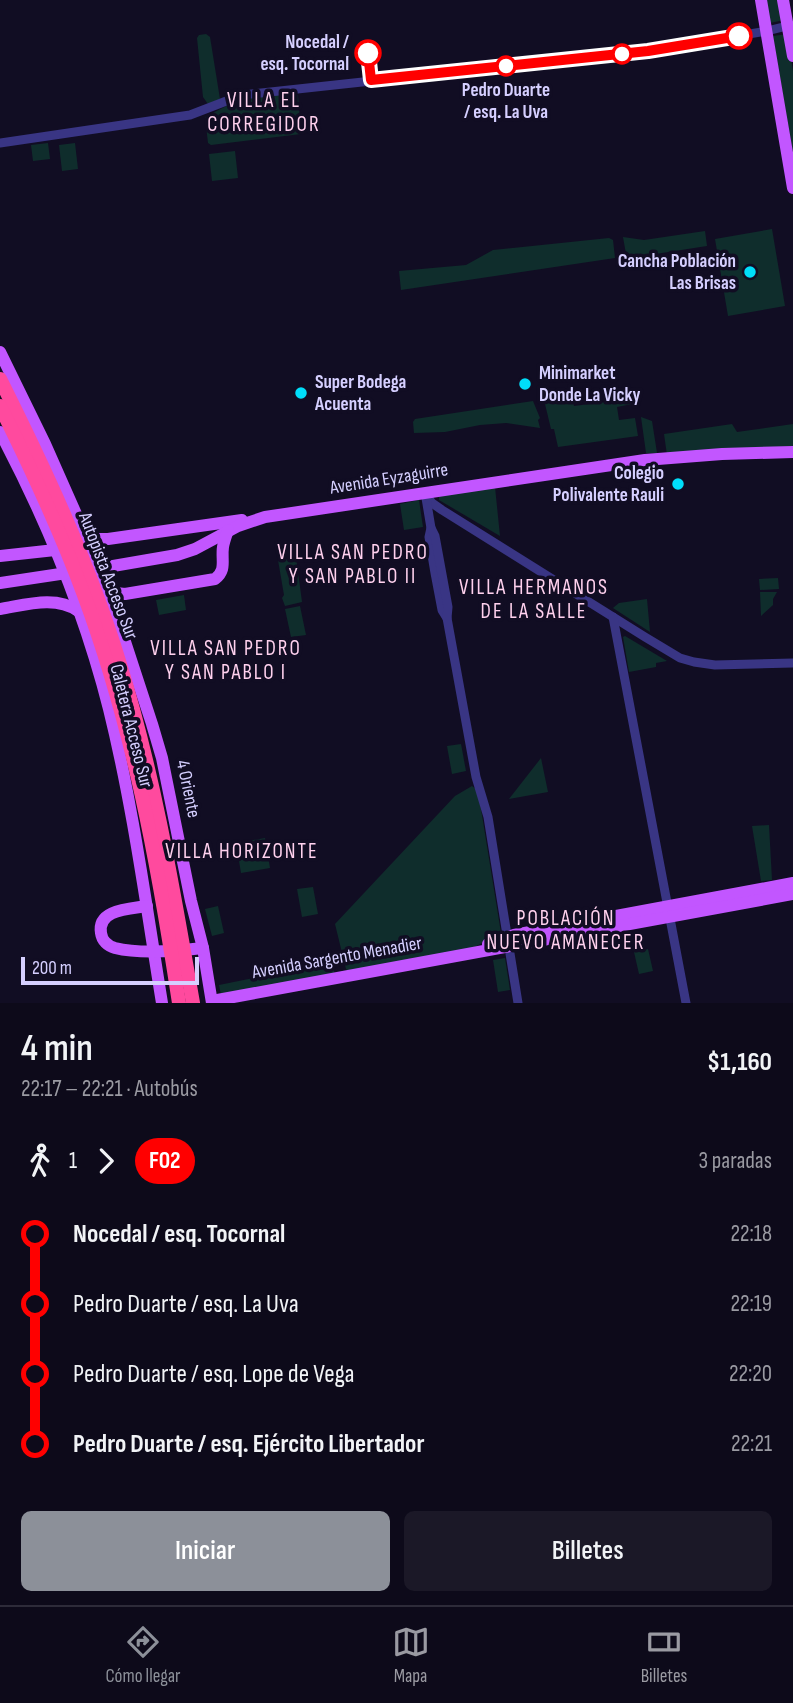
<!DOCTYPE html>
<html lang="es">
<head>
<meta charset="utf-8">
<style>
  :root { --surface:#0d0a1a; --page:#1b1827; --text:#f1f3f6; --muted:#9a9aa2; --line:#2d2b39; --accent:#8c9099 }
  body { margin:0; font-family:"Sofia Sans Condensed",sans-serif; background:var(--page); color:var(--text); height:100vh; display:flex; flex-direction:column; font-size:26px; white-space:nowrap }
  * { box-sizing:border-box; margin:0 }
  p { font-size:23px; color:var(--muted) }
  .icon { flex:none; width:38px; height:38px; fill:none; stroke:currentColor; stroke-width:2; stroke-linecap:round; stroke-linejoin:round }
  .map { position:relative; height:1003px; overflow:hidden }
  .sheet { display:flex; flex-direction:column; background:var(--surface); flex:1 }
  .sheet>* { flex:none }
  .badge { padding:0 14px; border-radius:23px; font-size:24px; line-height:46px }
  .scale { position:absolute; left:21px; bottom:18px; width:178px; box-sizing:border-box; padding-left:7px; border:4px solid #d5cfff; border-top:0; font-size:19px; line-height:24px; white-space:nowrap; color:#d5cfff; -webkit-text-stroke:5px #110d23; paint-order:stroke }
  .map>.badge { position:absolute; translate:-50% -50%; box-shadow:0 0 0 4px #fff }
  .legs { display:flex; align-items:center; gap:10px; height:77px; padding:0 21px; font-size:23px }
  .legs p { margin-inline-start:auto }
  .headline { display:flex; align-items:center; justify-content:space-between; height:119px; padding:0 21px }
  h1 { font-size:38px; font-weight:600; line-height:52px }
  .cta { display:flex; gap:14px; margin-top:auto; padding:14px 21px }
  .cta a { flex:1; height:80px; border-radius:10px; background:var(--accent); color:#fff; font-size:28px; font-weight:600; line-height:80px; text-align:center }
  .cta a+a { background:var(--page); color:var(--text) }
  ul { padding:0 21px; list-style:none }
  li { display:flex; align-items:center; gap:24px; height:70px; font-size:26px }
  li i { display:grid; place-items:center; width:10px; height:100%; margin:0 9px; background:currentColor }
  li i::after { content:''; width:18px; height:18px; margin:-9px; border:5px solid; border-radius:50%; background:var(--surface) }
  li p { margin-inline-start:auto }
  li:first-child i { background:linear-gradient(#0000 50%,currentColor 0) }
  li:last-child i { background:linear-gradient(currentColor 50%,#0000 0) }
  .tabs { display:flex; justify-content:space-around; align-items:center; height:98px; border-top:2px solid var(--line); background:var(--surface); font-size:19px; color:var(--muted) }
  .tabs a { display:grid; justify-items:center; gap:4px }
  .tabs .active { color:var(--accent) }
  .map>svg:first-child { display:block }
  .green { fill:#0f2d2c }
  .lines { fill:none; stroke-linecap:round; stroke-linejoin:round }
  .minor { stroke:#393584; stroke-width:9 }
  .major { stroke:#c256ff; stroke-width:12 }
  .highway { stroke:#ff4a9e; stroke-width:14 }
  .line-1-casing { stroke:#fff; stroke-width:16 }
  .line-1 { stroke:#f00; stroke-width:10 }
  .stop-1-dot { fill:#fff; stroke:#f00; stroke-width:3.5 }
  .poi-dot { fill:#00defa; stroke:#110d23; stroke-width:2.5 }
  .labels { text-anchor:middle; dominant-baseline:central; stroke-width:7; stroke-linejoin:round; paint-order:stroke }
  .stop-label { font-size:19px; font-weight:bold; fill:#d5cfff; stroke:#110d23; text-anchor:end }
  .poi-label { font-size:19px; font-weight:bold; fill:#d5cfff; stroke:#110d23; text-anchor:end }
  .street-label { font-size:19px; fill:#d5cfff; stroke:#110d23 }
  .neighbourhood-label { font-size:21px; letter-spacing:2px; fill:#ffd1ee; stroke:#110d23 }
</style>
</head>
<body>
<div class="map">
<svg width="793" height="1003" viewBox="0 0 793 1003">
  <rect width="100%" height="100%" fill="#110d23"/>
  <g class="green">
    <path d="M 766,0 L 780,0 L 784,20 L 770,23 Z"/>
    <path d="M 206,34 L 210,37 L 220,99 L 208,104 L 203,97 L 197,38 L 199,35 Z"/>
    <path d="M 787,34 L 793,71 L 793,154 L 773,36 Z"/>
    <path d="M 295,93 L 298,95 L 301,134 L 211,145 L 208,143 L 205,117 L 234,102 L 242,99 Z"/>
    <path d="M 48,143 L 50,159 L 33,161 L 31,145 Z"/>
    <path d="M 75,143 L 78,169 L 62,171 L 59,145 Z"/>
    <path d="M 235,151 L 238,178 L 212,181 L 209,154 Z"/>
    <path d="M 772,229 L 785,306 L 728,316 L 715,239 Z"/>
    <path d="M 705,231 L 707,246 L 649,255 L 626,254 L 623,237 L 644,240 Z"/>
    <path d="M 609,238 L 613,240 L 615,258 L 401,290 L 399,271 L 466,265 L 493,250 Z"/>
    <path d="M 636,398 L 637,403 L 617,407 L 619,420 L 635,418 L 638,436 L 558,447 L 554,429 L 551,429 L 545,404 L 572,399 L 574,406 Z"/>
    <path d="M 533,401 L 540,418 L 538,420 L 540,428 L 506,423 L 480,425 L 445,432 L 414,433 L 413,422 L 415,419 Z"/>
    <path d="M 641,417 L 652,421 L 657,453 L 646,453 Z"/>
    <path d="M 732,424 L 737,432 L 793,424 L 793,446 L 667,455 L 664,434 Z"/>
    <path d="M 495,487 L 500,536 L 439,500 L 439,495 Z"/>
    <path d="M 419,500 L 423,527 L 404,530 L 400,504 Z"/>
    <path d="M 296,557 L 302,602 L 285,606 L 282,598 L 284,595 L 278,560 Z"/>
    <path d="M 778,578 L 779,589 L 760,590 L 759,579 Z"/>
    <path d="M 760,592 L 777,592 L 773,599 L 773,605 L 761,616 Z"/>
    <path d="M 184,595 L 186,610 L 159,615 L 156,600 Z"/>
    <path d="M 647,599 L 650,632 L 613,608 L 619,603 Z"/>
    <path d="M 300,606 L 306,635 L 291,637 L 285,609 Z"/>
    <path d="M 625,636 L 667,661 L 656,663 L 656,667 L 629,672 L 623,637 Z"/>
    <path d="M 461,744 L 466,771 L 452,774 L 447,746 Z"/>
    <path d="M 541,758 L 548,792 L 509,799 Z"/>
    <path d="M 472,786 L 477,790 L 481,809 L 501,933 L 467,951 L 350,972 L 346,969 L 335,924 L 455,796 Z"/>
    <path d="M 769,825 L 772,880 L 761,881 L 752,826 Z"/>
    <path d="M 265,838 L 270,868 L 241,873 L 236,843 Z"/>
    <path d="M 313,887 L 318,914 L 302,917 L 297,889 Z"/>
    <path d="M 218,906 L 224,933 L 212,936 L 205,909 Z"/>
    <path d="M 648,949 L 653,971 L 639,974 L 634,952 Z"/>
    <path d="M 505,958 L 510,990 L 498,992 L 493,960 Z"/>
    <path d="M 332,962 L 335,975 L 221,995 L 219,985 Z"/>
  </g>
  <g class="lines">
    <g class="minor">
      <path d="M 0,143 L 190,115 L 242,95 L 648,51 L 767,31 L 791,25"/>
      <path d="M 425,493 L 432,503 L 442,510 L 645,637 L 680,658 L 694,662 L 715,665 L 793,663"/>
      <path d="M 426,498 L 431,528 L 429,537 L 435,573 L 442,610 L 447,618"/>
      <path d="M 431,528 L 435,536 L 448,607 L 447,618 L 476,777 L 488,817 L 518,1003"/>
      <path d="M 613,617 L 686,1003"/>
    </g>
    <g class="major">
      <path d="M 761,0 L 793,188"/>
      <path d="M 783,0 L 793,56"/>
      <path d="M 0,352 L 45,444 L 84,532 L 117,617 L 152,724 L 162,758 L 191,901 L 203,948 L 212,1003"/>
      <path d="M 0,432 C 46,519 85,614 109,709 C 133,806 146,905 162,1003"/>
      <path d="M 84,532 L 96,539 L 108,539 L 242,520"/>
      <path d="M 0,556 L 55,550"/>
      <path d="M 0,583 L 113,566 L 177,555 L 195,549 L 238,526 L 265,517 L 645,460 L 722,454 L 793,452"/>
      <path d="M 106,587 L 116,593 L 125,594 L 215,579 C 227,570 221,560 223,547 C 224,541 226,536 228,530"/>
      <path d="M 0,609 C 25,605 56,595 78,611"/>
      <path d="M 147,906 C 130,909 97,909 101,933 C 102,941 108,946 115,948 C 139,954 178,951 203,948"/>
      <path d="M 488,944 L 514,935 L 793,883"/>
      <path d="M 212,1001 L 793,894"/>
    </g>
    <g class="highway">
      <path d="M 0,379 C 46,471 89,563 119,661 C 154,773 173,888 193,1003"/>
      <path d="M 0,406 C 31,468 60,530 84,595 C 133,727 158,864 179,1003"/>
    </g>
  </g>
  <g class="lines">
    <defs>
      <path id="line-1" d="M 368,53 L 371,80 L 648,51 L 739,36"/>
    </defs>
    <use href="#line-1" class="line-1-casing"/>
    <use href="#line-1" class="line-1"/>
  </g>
  <g class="stop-1-dot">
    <circle cx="739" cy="36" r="12"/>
    <circle cx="368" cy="53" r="12"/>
    <circle cx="622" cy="54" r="9"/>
    <circle cx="506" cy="66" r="9"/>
  </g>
  <g class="poi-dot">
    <circle cx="750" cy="272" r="7"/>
    <circle cx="525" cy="384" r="7"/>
    <circle cx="301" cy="393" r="7"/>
    <circle cx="678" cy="484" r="7"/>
  </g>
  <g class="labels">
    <g class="stop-label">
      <text x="349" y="42">Nocedal /<tspan x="349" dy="22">esq. Tocornal</tspan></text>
      <text x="506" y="90" text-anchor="middle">Pedro Duarte<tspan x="506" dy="22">/ esq. La Uva</tspan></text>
    </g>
    <g class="poi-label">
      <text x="736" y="261">Cancha Población<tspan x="736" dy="22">Las Brisas</tspan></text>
      <text x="539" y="373" text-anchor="start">Minimarket<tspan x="539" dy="22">Donde La Vicky</tspan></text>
      <text x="315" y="382" text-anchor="start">Super Bodega<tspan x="315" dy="22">Acuenta</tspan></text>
      <text x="664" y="473">Colegio<tspan x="664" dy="22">Polivalente Rauli</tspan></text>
    </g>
    <g class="street-label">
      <text transform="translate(389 479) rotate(-9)">Avenida Eyzaguirre</text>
      <text transform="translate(108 576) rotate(69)">Autopista Acceso Sur</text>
      <text transform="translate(131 726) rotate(76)">Caletera Acceso Sur</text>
      <text transform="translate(188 789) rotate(78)">4 Oriente</text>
      <text transform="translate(337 958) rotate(-10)">Avenida Sargento Menadier</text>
    </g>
    <g class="neighbourhood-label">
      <text x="264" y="100">VILLA EL<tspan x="264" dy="24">CORREGIDOR</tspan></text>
      <text x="353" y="552">VILLA SAN PEDRO<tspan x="353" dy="24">Y SAN PABLO II</tspan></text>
      <text x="534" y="587">VILLA HERMANOS<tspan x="534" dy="24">DE LA SALLE</tspan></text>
      <text x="226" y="648">VILLA SAN PEDRO<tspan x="226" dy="24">Y SAN PABLO I</tspan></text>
      <text x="242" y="851">VILLA HORIZONTE</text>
      <text x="566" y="918">POBLACIÓN<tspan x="566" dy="24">NUEVO AMANECER</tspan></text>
    </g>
  </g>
</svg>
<div class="scale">200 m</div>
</div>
<section class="sheet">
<div class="headline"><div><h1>4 min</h1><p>22:17 – 22:21 · Autobús</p></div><b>$1,160</b></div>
<div class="legs"><svg class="icon" aria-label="walk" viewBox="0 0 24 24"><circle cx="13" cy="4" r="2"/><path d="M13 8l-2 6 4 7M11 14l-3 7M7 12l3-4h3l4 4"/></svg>1<svg class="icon" aria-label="forward" viewBox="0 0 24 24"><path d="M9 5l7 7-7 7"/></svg><b class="badge" style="background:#f00;color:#fff">F02</b><p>3 paradas</p></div>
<ul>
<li><i style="color:#f00"></i><b>Nocedal / esq. Tocornal</b><p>22:18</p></li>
<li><i style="color:#f00"></i><span>Pedro Duarte / esq. La Uva</span><p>22:19</p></li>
<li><i style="color:#f00"></i><span>Pedro Duarte / esq. Lope de Vega</span><p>22:20</p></li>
<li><i style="color:#f00"></i><b>Pedro Duarte / esq. Ejército Libertador</b><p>22:21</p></li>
</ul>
<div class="cta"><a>Iniciar</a><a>Billetes</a></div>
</section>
<nav class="tabs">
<a class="active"><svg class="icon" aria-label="directions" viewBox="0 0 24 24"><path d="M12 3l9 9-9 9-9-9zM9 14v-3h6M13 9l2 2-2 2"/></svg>Cómo llegar</a>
<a><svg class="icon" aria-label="map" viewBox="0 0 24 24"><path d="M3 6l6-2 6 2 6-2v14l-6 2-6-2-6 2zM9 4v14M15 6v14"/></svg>Mapa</a>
<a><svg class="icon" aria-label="tickets" viewBox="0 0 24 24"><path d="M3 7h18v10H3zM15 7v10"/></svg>Billetes</a>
</nav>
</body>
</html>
